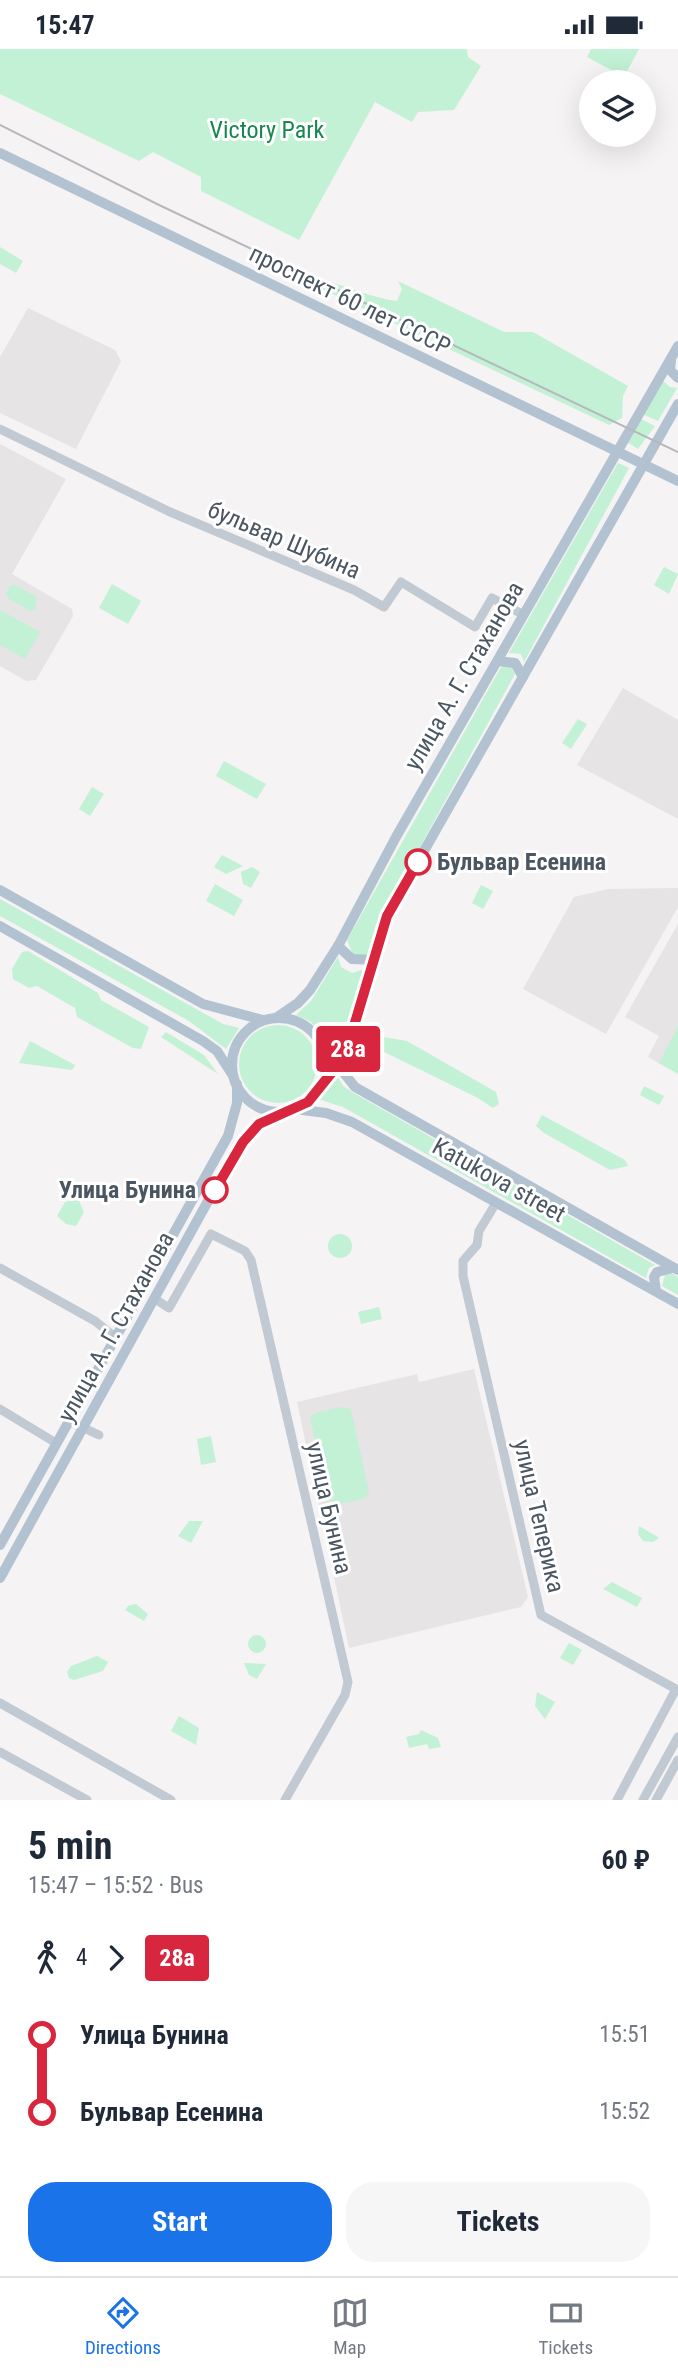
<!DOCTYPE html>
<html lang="en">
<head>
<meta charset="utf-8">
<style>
  :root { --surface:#fff; --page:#f6f6f7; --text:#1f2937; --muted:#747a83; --line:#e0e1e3; --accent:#1a73e8 }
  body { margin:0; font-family:"Roboto Condensed",sans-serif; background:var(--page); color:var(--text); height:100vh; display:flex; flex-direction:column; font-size:26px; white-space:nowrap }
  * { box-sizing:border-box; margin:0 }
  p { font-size:23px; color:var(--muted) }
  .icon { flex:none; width:38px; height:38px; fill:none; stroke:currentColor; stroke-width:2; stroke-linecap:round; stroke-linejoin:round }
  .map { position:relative; height:1751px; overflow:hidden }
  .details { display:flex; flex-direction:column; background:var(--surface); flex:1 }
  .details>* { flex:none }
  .badge { padding:0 14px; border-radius:5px; font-size:24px; line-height:46px }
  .tools { position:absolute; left:579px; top:21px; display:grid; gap:14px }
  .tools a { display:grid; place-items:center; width:77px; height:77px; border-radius:50%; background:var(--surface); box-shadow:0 7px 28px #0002; font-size:35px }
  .map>.badge { position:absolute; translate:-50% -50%; box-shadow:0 0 0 4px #fff }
  .legs { display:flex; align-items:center; gap:10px; height:77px; padding:0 28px; font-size:23px }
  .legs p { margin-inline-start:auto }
  .overview { display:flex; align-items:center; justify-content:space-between; height:119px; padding:0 28px }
  h1 { font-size:38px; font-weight:700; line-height:52px }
  .primary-button { display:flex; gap:14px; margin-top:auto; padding:14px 28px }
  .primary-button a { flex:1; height:80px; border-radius:28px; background:var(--accent); color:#fff; font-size:28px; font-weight:700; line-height:80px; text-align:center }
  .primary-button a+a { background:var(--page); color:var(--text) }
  ul { padding:0 28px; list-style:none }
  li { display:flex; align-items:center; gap:24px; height:77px; font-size:26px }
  li i { display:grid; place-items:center; width:10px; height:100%; margin:0 9px; background:currentColor }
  li i::after { content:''; width:18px; height:18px; margin:-9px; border:5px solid; border-radius:50%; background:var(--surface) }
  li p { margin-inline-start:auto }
  li:first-child i { background:linear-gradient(#0000 50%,currentColor 0) }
  li:last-child i { background:linear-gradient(currentColor 50%,#0000 0) }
  .status { display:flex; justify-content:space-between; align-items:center; height:49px; padding:0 35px; background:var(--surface); direction:ltr }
  .status svg { height:19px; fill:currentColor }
  .tab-bar { display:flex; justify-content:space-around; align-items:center; height:98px; border-top:2px solid var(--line); background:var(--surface); font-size:19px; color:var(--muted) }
  .tab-bar a { display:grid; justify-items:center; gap:4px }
  .tab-bar .selected { color:var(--accent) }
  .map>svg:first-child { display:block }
  .education { fill:#e6e4e5 }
  .green { fill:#c3f1d5 }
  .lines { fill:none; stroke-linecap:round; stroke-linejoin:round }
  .minor { stroke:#c1cad2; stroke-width:9 }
  .major { stroke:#b3c2d1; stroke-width:10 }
  .tram { stroke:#b5b8bd; stroke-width:2 }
  .line-1-casing { stroke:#fff; stroke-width:16 }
  .line-1 { stroke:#d7263d; stroke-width:10 }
  .stop-1-dot { fill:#fff; stroke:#d7263d; stroke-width:3.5 }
  .labels { text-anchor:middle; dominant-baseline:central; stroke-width:6; stroke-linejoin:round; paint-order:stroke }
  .park-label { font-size:24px; fill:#17864f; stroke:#fff }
  .street-label { font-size:24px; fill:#4a5661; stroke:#fff }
  .stop-label { font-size:24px; font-weight:bold; fill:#4a5661; stroke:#fff; text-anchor:start }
</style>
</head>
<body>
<div class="status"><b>15:47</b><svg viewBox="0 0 49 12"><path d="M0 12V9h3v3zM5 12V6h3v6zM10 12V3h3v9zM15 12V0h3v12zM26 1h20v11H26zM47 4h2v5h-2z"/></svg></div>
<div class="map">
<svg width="678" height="1751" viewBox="0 0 678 1751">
  <rect width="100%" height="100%" fill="#f5f3f3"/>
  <g class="education">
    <path d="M 28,259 L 115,301 L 121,312 L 76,400 L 0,364 L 0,308 Z"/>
    <path d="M 0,395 L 66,430 L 12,525 L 72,560 L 73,567 L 36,631 L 26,632 L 0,617 Z"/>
    <path d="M 623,639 L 678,671 L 678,770 L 577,716 Z"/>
    <path d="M 678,839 L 678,858 L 606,985 L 523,940 L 574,848 L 608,840 Z"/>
    <path d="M 678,875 L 678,1025 L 648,1008 L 659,987 L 625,968 Z"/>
    <path d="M 474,1320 L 528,1548 L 521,1558 L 349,1599 L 297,1353 L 417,1325 L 419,1333 Z"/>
  </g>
  <g class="green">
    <path d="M 0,0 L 467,0 L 468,8 L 481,17 L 454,61 L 418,63 L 412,73 L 375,53 L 299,191 L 201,142 L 201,128 L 153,103 L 139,112 L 0,45 Z"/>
    <path d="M 591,0 L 639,0 L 624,28 L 587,8 Z"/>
    <path d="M 0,198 L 23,212 L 16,224 L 0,215 Z"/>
    <path d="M 324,232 C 350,237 371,249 397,252 L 402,240 L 398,232 L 504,283 L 533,283 L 628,337 L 623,347 L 622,369 L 609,376 L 320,239 Z"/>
    <path d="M 662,331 L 670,338 L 677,339 L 658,372 L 642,365 Z"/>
    <path d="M 639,369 L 655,377 L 638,400 L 627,393 Z"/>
    <path d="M 618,414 L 629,419 L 524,613 L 521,605 L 509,604 Z"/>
    <path d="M 664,518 L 678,525 L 669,545 L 654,536 Z"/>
    <path d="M 112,535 L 141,552 L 128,575 L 99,559 Z"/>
    <path d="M 10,536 L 15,536 L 37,548 L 35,560 L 30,562 L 9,550 L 6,545 Z"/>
    <path d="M 0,561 L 40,583 L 25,610 L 0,596 Z"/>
    <path d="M 507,616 L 512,619 L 515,625 L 387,858 L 373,900 L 367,907 L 353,906 L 347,891 L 501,618 Z"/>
    <path d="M 578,670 L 587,675 L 571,700 L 562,694 Z"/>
    <path d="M 224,712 L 266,735 L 257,750 L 216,727 Z"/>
    <path d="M 92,738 L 104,745 L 90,767 L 79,760 Z"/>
    <path d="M 222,806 L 243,817 L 226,825 L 214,818 Z"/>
    <path d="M 252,818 L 260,823 L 251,839 L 243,835 L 241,823 Z"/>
    <path d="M 215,835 L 243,851 L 234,867 L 206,852 Z"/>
    <path d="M 481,836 L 493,842 L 483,860 L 472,854 Z"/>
    <path d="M 0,850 L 223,975 L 239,979 L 226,1000 L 189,972 L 0,867 Z"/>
    <path d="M 28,902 L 98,944 L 101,951 L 149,978 L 141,1000 L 133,999 L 77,968 L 75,959 L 37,937 L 29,939 L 13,930 L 12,920 L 22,903 Z"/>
    <path d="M 338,908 L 341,918 L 352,924 L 368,919 L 344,1000 L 337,1012 L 331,999 L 311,973 L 296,966 L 311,952 Z"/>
    <circle cx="278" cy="1015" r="39"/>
    <path d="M 678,977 L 678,1025 L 659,1014 Z"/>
    <path d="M 166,983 L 204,1006 L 218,1025 L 161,988 Z"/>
    <path d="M 371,986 L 407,992 L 496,1043 L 499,1055 L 493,1059 L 478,1049 L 374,998 L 369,993 Z"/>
    <path d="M 30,992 L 75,1016 L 72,1021 L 19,1014 Z"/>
    <path d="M 338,1028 L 343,1037 L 352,1043 L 655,1216 L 649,1219 L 646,1229 L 343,1058 L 318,1050 Z"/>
    <path d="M 644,1037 L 664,1047 L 659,1056 L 640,1046 Z"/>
    <path d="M 542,1066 L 625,1111 L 628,1117 L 610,1121 L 544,1084 L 536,1077 Z"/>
    <path d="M 78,1150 L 84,1163 L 76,1177 L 66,1175 L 57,1167 L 65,1153 Z"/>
    <circle cx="340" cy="1197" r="12"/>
    <path d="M 671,1224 L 678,1228 L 678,1246 L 662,1237 L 665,1226 Z"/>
    <path d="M 379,1258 L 382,1270 L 361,1275 L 358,1263 Z"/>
    <path d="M 342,1358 L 351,1360 L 369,1443 L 364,1450 L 338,1455 L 328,1451 L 310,1368 L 318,1363 Z"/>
    <path d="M 211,1387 L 216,1413 L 201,1416 L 197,1390 Z"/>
    <path d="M 189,1472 L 203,1472 L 191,1494 L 178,1487 Z"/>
    <path d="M 639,1477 L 658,1488 L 659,1489 L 653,1493 L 643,1492 L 638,1485 Z"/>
    <path d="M 612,1533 L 642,1549 L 637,1558 L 603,1540 Z"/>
    <path d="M 136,1555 L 148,1565 L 144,1572 L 125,1561 L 129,1556 Z"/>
    <circle cx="257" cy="1595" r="9"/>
    <path d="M 569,1594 L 582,1601 L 573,1616 L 560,1609 Z"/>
    <path d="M 97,1607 L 108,1613 L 103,1622 L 74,1631 L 69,1629 L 67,1623 L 71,1617 Z"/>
    <path d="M 244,1614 L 266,1615 L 257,1630 L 249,1626 Z"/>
    <path d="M 537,1643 L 555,1653 L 545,1670 L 535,1657 Z"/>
    <path d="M 179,1667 L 199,1679 L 196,1696 L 171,1682 Z"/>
    <path d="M 421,1681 L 438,1689 L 441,1698 L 429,1700 L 427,1695 L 409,1699 L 406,1688 L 419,1685 Z"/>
  </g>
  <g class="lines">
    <g class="minor">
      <path d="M 0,380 L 168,462 L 354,541 L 384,558 L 401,533 L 475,578 L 492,549 L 524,566"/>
      <path d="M 496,1154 L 479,1182 L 477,1196 L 463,1212 L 463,1227 L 541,1566 L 676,1640 L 617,1751"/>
      <path d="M 0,1219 L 95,1272 L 116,1289"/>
      <path d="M 155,1250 L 169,1259 L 211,1185 L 245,1202 L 251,1211 L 348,1633 L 345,1646 L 285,1751"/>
      <path d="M 0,1360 L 56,1394"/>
      <path d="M 84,1379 L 99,1386"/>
      <path d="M 0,1654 L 171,1751"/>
      <path d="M 0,1703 L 87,1751"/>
      <path d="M 643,1751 L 678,1688"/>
      <path d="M 656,1751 L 678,1711"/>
    </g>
    <g class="major">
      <path d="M 0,104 L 678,432"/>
      <path d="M 671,312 L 670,321 L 678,329"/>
      <path d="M 498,612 L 515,614 L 523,628"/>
      <path d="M 0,841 L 203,955 L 263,971"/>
      <path d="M 0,877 L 203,992 L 217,1002 L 232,1025"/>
      <path d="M 338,897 L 352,910 L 375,911"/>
      <path d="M 276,969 L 298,954 L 310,941 L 338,897 L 396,788 L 678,297"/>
      <circle cx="279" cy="1016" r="47"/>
      <path d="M 323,998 L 355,1038 L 678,1221"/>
      <path d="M 324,1031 L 345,1007 L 387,867 L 678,355"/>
      <path d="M 295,1060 L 326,1064 L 352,1073 L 678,1255"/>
      <path d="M 656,1242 L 654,1228 L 657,1223 L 673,1219"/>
      <path d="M 0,1496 L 228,1087 L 237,1054 L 237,1035"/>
      <path d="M 0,1529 L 224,1123 L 259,1075 L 284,1062"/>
    </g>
    <path class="tram" d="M 0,76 L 157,155 L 678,403"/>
  </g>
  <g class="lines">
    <defs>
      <path id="line-1" d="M 215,1141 L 243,1093 L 259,1075 L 308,1053 L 345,1007 L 387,867 L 418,813"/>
    </defs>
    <use href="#line-1" class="line-1-casing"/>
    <use href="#line-1" class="line-1"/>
  </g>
  <g class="stop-1-dot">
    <circle cx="418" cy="813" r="12"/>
    <circle cx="215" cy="1141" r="12"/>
  </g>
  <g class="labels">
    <g class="park-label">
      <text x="267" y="81">Victory Park</text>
    </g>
    <g class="street-label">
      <text transform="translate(350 251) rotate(26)">проспект 60 лет СССР</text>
      <text transform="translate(284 491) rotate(23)">бульвар Шубина</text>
      <text transform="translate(464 627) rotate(-60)">улица А. Г. Стаханова</text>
      <text transform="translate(499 1131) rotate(29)">Katukova street</text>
      <text transform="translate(116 1278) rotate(-61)">улица А. Г. Стаханова</text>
      <text transform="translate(329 1459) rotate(77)">улица Бунина</text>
      <text transform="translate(539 1467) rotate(77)">улица Теперика</text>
    </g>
    <g class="stop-label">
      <text x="437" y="813">Бульвар Есенина</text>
      <text x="196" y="1141" text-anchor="end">Улица Бунина</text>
    </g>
  </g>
</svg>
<div class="tools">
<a><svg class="icon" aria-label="layers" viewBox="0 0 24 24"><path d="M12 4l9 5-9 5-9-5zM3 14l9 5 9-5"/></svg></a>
</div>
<b class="badge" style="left:348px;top:1000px;background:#d7263d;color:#fff">28а</b>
</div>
<section class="details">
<div class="overview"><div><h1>5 min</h1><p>15:47 – 15:52 · Bus</p></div><b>60 ₽</b></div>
<div class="legs"><svg class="icon" aria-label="walk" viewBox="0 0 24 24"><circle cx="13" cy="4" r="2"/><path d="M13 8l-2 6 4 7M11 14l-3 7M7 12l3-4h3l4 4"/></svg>4<svg class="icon" aria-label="forward" viewBox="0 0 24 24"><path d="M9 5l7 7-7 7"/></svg><b class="badge" style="background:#d7263d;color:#fff">28а</b></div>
<ul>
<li><i style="color:#d7263d"></i><b>Улица Бунина</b><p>15:51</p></li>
<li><i style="color:#d7263d"></i><b>Бульвар Есенина</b><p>15:52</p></li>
</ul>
<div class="primary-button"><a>Start</a><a>Tickets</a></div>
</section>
<nav class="tab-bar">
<a class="selected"><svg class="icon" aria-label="directions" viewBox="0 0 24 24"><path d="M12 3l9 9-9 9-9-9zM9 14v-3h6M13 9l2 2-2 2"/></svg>Directions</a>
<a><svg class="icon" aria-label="map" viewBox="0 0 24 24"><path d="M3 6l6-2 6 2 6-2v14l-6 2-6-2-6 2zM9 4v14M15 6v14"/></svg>Map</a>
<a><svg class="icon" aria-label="tickets" viewBox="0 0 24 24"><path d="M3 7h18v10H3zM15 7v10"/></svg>Tickets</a>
</nav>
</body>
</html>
